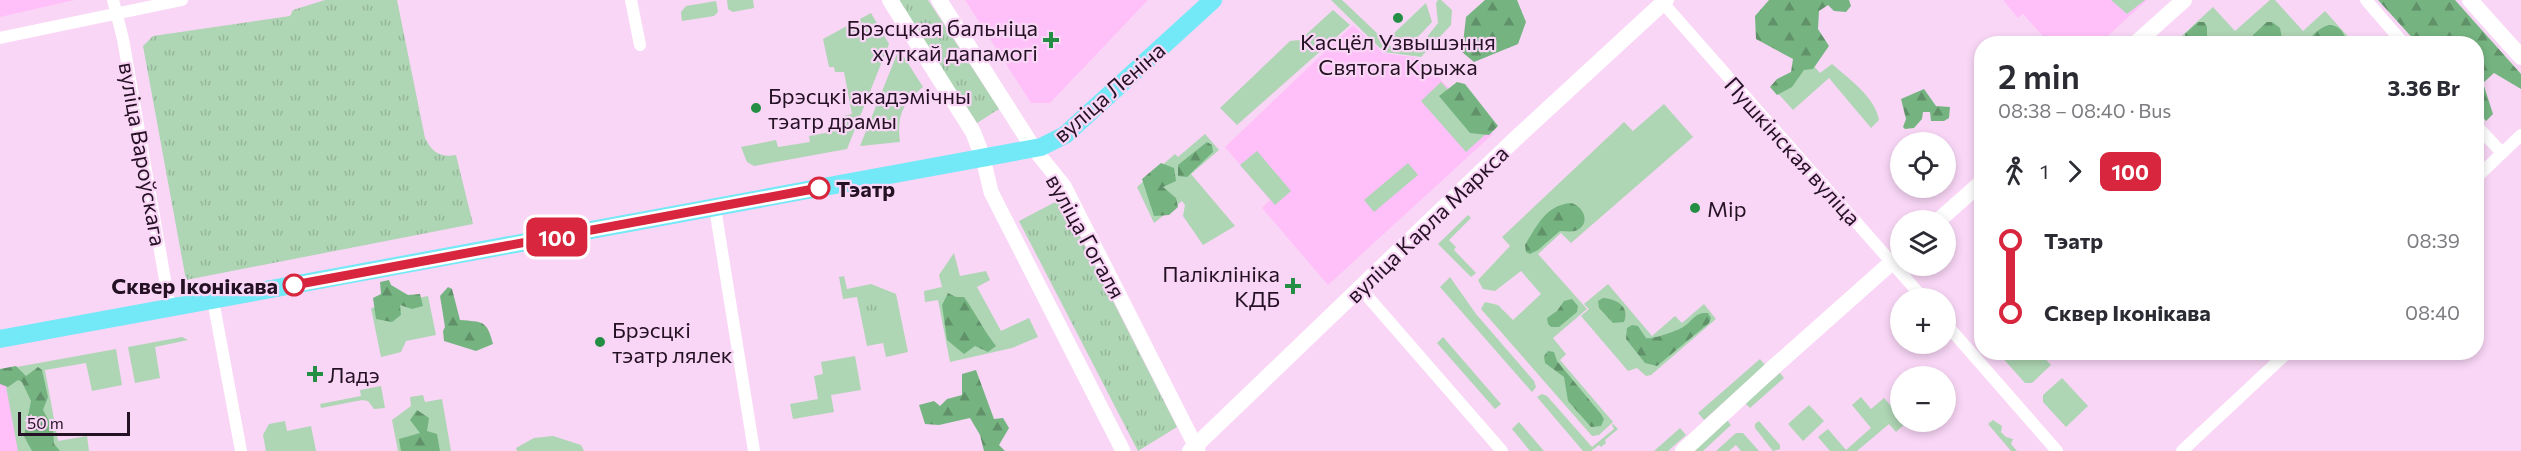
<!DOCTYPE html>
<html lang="en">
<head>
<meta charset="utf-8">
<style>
  :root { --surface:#fff; --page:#f7f7f7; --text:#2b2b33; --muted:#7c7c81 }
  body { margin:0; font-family:Commissioner,sans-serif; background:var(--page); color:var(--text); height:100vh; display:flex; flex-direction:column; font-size:22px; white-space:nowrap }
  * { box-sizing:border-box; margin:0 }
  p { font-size:20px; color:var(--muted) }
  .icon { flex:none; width:33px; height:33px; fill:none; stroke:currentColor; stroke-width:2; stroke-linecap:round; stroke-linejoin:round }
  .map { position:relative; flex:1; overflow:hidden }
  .sheet { position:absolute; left:1974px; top:36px; width:510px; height:324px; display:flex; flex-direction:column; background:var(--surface); border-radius:24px; box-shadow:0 3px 9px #0003 }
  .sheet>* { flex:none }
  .badge { padding:0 12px; border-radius:9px; font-size:21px; line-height:39px }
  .controls { position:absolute; left:1890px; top:132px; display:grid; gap:12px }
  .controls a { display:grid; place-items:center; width:66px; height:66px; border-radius:50%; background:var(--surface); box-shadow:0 3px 9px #0003; font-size:30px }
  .scale { position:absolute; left:18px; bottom:15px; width:112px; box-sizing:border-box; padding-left:6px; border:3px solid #251124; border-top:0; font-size:16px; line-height:21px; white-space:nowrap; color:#251124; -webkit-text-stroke:4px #f9d6f6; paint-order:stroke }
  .map>.badge { position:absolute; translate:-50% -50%; box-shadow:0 0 0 3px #fff }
  .legs { display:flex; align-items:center; gap:9px; height:66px; padding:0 24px; font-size:20px }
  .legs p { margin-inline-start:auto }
  .summary { display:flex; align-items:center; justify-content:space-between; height:102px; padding:0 24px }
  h1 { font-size:33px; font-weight:600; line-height:45px }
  ul { padding:0 24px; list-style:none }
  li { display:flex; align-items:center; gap:21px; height:72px; font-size:22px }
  li i { display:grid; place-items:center; width:9px; height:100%; margin:0 8px; background:currentColor }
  li i::after { content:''; width:15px; height:15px; margin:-8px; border:4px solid; border-radius:50%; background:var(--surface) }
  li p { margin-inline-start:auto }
  li:first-child i { background:linear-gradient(#0000 50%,currentColor 0) }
  li:last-child i { background:linear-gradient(currentColor 50%,#0000 0) }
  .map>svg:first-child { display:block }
  .built { fill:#ffc0fa }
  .green { fill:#aed5b4 }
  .forest { fill:url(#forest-firs) }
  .park { fill:url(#park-tufts) }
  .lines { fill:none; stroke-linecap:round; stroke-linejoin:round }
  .minor { stroke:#fff; stroke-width:12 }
  .tertiary { stroke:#fff; stroke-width:15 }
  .secondary { stroke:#fff; stroke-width:16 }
  .primary { stroke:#73e8f7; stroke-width:18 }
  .line-1-casing { stroke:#fff; stroke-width:14 }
  .line-1 { stroke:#d7263d; stroke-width:9 }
  .poi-dot { fill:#258e45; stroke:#f9d6f6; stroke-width:2 }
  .stop-1-dot { fill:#fff; stroke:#d7263d; stroke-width:3 }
  .labels { text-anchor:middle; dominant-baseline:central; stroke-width:4.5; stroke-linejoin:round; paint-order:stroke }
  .poi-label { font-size:22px; fill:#251124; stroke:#f9d6f6; text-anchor:start }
  .street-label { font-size:22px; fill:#251124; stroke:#f9d6f6 }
  .stop-label { font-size:22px; font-weight:bold; fill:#251124; stroke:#f9d6f6; text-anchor:start }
</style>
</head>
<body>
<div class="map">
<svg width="2521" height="451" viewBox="0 0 2521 451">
  <defs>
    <pattern id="forest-firs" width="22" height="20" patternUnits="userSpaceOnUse" patternTransform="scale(1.5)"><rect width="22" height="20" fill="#75b481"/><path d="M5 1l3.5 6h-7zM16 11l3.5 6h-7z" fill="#609169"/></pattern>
    <pattern id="park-tufts" width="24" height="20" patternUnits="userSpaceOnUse" patternTransform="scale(1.5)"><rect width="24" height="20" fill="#aed5b4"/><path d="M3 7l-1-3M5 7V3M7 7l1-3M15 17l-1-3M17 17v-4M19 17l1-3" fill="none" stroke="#96b69b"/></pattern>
  </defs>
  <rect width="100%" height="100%" fill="#f9d6f6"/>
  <g class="built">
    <path d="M 0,0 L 75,0 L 0,17 Z"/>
    <path d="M 965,0 L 1148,0 L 1050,103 L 1031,103 Z"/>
    <path d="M 2003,0 L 2147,0 L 2100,43 L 2050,44 L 2023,14 L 2018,18 Z"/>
    <path d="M 1353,25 L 1383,53 L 1420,58 L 1493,134 L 1328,285 L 1262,208 L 1270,200 L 1225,147 Z"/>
    <path d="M 29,376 L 44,451 L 0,451 L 0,383 Z"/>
  </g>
  <g class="green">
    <path d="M 727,0 L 753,0 L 754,8 L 733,12 L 728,9 Z"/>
    <path d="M 1331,0 L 1342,0 L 1397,52 L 1419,47 L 1438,23 L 1436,3 L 1438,0 L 1441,0 L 1452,10 L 1451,25 L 1421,57 L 1384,52 Z"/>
    <path d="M 2111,0 L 2145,0 L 2127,14 Z"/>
    <path d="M 2270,0 L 2275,0 L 2303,31 L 2325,11 L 2351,40 L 2348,44 L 2173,44 L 2213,7 L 2235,31 Z"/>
    <path d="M 716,1 L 718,12 L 714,16 L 682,21 L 681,12 L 686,6 Z"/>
    <path d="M 1426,3 L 1432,22 L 1415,40 L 1399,44 L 1391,36 Z"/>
    <path d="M 1333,10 L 1350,25 L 1237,125 L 1220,108 L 1290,41 L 1300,40 Z"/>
    <path d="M 871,13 L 889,44 L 847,149 L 754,166 L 747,162 L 741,147 L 776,140 L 778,147 L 810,142 L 809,136 L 830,132 L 829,125 L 844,122 L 844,116 L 852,114 L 844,72 L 835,72 L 834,67 L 829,67 L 823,39 Z"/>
    <path d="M 899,49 L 923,87 C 902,104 897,115 900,142 L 860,146 Z"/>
    <path d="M 1812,64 L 1820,73 L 1832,64 C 1849,79 1875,97 1879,120 L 1871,128 L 1829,78 L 1793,110 L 1774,89 Z"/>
    <path d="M 1441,82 L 1487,133 L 1466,152 L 1421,101 Z"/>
    <path d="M 1664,104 L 1693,137 L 1571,243 L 1561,233 L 1538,254 L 1587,309 L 1553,338 L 1566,354 L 1560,360 L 1613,422 L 1599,435 L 1592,436 L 1481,309 L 1485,302 L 1498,305 L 1513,320 L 1541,294 L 1521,271 L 1495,291 L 1483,289 L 1478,280 L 1510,246 L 1502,237 L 1624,122 L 1633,131 Z"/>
    <path d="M 1205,134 L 1219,150 L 1191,174 L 1235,226 L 1203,245 L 1183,216 L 1185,205 L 1182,201 L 1154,223 L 1137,187 L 1175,154 L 1178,157 Z"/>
    <path d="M 1257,151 L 1291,191 L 1275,205 L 1240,165 Z"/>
    <path d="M 1408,163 L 1418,175 L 1374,212 L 1364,200 Z"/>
    <path d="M 1468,215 L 1471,218 L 1449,240 L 1456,247 L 1454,250 L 1476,273 L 1471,277 L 1438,244 Z"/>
    <path d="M 954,253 L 960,276 L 986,271 L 990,280 L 977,287 L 1001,331 L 1029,318 L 1038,337 L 1012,348 L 950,362 L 938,300 L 925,302 L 924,291 L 942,287 L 939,275 Z"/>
    <path d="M 844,276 L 847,289 L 871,284 L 896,294 L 908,352 L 886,357 L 883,343 L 867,346 L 857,297 L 843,299 L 839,277 Z"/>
    <path d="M 1450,277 L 1476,314 L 1534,381 L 1536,387 L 1532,392 L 1440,287 Z"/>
    <path d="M 1608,284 L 1652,336 L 1675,316 L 1682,323 L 1704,304 L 1716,319 L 1651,375 L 1646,376 L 1637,368 L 1628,371 L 1581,316 L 1589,309 L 1584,304 Z"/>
    <path d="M 428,296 L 436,335 L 406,341 L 401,352 L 381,357 L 371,308 Z"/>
    <path d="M 182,337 L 188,340 L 155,347 L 160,378 L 135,383 L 128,347 Z"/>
    <path d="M 1443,337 L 1501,404 L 1495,409 L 1437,343 Z"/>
    <path d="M 116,349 L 122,385 L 92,391 L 86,363 L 45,370 L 58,441 L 87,436 L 89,451 L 18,451 L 5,381 L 0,370 Z"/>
    <path d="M 1998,353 L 2040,353 L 2051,365 L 2032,383 L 2025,383 Z"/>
    <path d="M 855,356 L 861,390 L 831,395 L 834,412 L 793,419 L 790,404 L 818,399 L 814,376 L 823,374 L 821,362 Z"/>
    <path d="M 1760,359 L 1765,365 L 1704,420 L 1698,413 Z"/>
    <path d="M 1780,373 L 1784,378 L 1750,408 L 1745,403 Z"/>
    <path d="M 2062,378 L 2088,406 L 2066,427 L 2043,402 L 2043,395 Z"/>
    <path d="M 381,386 L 385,408 L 374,409 L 368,401 L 362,400 L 321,408 L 320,404 L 361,396 L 360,390 Z"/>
    <path d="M 1542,394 L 1547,396 L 1592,447 L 1614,429 L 1612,425 L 1613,424 L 1618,429 L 1605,440 L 1606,443 L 1601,447 L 1599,445 L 1591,451 L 1583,451 L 1537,397 Z"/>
    <path d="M 423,395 L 425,402 L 442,399 L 451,451 L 398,451 L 392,420 L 411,406 L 410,397 Z"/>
    <path d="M 1861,397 L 1871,409 L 1884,398 L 1893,408 L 1900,401 L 1900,422 L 1907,422 L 1896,432 L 1889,424 L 1857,451 L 1830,451 L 1818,437 L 1828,429 L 1846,450 L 1871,428 L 1852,405 Z"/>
    <path d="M 1809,405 L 1824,421 L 1803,441 L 1788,424 Z"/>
    <path d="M 1727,420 L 1731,425 L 1703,451 L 1692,451 Z"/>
    <path d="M 1993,420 L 2002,426 L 2001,432 L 2006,437 L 2013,439 L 2011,444 L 2017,451 L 2022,451 L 2011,451 L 1988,424 Z"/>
    <path d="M 285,421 L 287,431 L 311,426 L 316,451 L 266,451 L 263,435 L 269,424 Z"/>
    <path d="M 1759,421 L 1780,445 L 1780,449 L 1773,451 L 1755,428 L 1755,424 Z"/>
    <path d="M 1519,422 L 1544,451 L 1530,451 L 1512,429 Z"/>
    <path d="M 1680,428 L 1686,435 L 1668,451 L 1654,451 Z"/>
    <path d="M 1736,433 L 1743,433 L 1759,451 L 1741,451 L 1736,445 L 1729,451 L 1716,451 Z"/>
    <path d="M 553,436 L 581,445 L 584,451 L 517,451 L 516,448 L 534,438 Z"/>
  </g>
  <g class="forest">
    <path d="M 1485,0 L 1517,0 L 1526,22 L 1518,44 L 1474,62 L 1462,52 L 1466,17 Z"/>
    <path d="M 1769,0 L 1849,0 L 1851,6 L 1846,12 L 1834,11 L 1828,5 L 1819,11 L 1818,29 L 1829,46 L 1813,69 L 1804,70 L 1792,87 L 1777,95 L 1770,87 L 1777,79 L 1791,72 L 1793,59 L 1756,39 L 1755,16 Z"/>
    <path d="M 2378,0 L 2455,0 L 2521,74 L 2521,89 L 2494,73 L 2483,83 L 2493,114 L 2486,121 L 2477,110 L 2476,44 L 2417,43 Z"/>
    <path d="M 2198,22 L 2204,22 L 2207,27 L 2207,38 L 2201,43 L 2186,43 L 2185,34 Z"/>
    <path d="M 2267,22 L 2272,22 L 2280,28 L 2282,38 L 2276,43 L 2255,43 L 2253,35 Z"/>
    <path d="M 2329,25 C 2337,25 2343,30 2345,38 L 2342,43 L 2309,43 C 2310,35 2321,27 2329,25 Z"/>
    <path d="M 1457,82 L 1465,84 L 1498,126 L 1489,135 L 1470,133 L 1439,96 Z"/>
    <path d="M 1924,89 L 1936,106 L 1950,107 L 1949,118 L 1944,121 L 1931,121 L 1930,112 L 1923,112 L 1922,119 L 1914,128 L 1905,129 L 1903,127 L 1906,119 L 1901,99 Z"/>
    <path d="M 1207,142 L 1212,145 L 1213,152 L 1187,177 L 1178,176 L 1178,165 Z"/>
    <path d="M 1161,163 L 1174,168 L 1176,181 L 1163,187 L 1176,198 L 1178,207 L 1169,215 L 1154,216 L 1142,179 Z"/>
    <path d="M 1570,203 C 1584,205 1592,225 1575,231 C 1570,232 1565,231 1560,231 L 1538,250 L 1530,254 L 1526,252 L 1525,245 C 1537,226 1545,206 1570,203 Z"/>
    <path d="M 389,280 L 391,285 L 408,295 L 420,294 L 423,306 L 412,309 L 400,305 L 401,315 L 392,322 L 376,319 L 373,298 L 381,294 L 380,282 Z"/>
    <path d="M 448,287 L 452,289 L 460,320 C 483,322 487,320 493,344 L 476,351 L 444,341 L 443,331 L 445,327 L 440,296 Z"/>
    <path d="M 948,293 L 956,297 L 964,297 C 976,314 984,331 996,346 L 988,352 L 975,346 L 964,354 L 947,340 L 942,305 Z"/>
    <path d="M 1603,298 C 1617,299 1630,307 1624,322 L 1613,323 L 1599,308 L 1598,301 Z"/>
    <path d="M 1572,299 L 1578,306 L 1577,312 L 1559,327 L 1551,327 L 1548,324 L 1547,318 L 1557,311 L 1564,301 Z"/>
    <path d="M 1708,313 L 1711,318 L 1709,323 L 1657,366 L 1645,363 L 1626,339 L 1627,328 L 1632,325 L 1638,326 L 1646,338 C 1651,340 1677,331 1683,327 C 1693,321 1694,312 1708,313 Z"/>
    <path d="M 1548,351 L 1554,352 L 1557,361 L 1601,414 L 1604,419 L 1601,426 L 1591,427 L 1568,401 L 1564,377 L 1545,363 L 1544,356 Z"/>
    <path d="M 16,366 L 26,376 L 38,367 L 42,370 L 48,397 L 43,410 L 53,428 L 54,444 L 60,451 L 32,451 L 24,436 L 31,401 L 22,382 L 18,380 L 8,387 L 0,384 L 0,369 Z"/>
    <path d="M 976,370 L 994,419 L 1003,418 L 1009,428 L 999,445 L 1005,451 L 984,451 L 980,435 L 970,418 L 939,425 L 925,424 L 919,405 L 934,401 L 940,406 L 947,399 L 962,395 L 962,374 Z"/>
    <path d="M 417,410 L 429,418 L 427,431 L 437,434 L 440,451 L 401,451 L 399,439 L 420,433 L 410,420 Z"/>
  </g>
  <g class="park">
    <path d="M 325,0 L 397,0 L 425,138 C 432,152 440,158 456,155 L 473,224 L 186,280 L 143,46 L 153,36 L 290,16 L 293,10 Z"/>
    <path d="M 897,0 L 928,0 L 999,109 L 977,123 Z"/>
    <path d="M 1061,199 L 1177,427 L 1138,451 L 1019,221 Z"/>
    <path d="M 874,294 L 880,323 L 864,326 L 862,314 Z"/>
  </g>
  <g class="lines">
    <g class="minor">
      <path d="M 113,0 L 123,39 L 170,308"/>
      <path d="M 631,0 L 640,45"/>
      <path d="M 2366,0 L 2404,44"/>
      <path d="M 1663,3 L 1923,298"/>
      <path d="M 0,38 L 182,0"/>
      <path d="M 2476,125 L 2502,153"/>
      <path d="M 2476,178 L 2521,135"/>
      <path d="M 715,208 L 754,451"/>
      <path d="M 1361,289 L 1502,451"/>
      <path d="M 213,300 L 241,451"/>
      <path d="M 1946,324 L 2057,451"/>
      <path d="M 2182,451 L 2288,352"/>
    </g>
    <g class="tertiary">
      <path d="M 1034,149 L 1064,186 L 1198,451"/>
      <path d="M 983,158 L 991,192 L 1123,451"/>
    </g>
    <g class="secondary">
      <path d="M 890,0 L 973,132 L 983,158"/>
      <path d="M 939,0 L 1034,149"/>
      <path d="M 2470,0 L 2521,57"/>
      <path d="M 2135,44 L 2184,0"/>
      <path d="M 1939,220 L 1982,182"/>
      <path d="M 1190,451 L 1512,142 L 1666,0"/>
      <path d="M 1683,451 L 1775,366 L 1900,255"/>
    </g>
    <path class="primary" d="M 0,339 L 1041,147 L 1065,135 L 1213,0"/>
  </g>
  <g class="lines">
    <defs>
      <path id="line-1" d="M 294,285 L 819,188"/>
    </defs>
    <use href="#line-1" class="line-1-casing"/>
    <use href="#line-1" class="line-1"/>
  </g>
  <g class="poi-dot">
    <circle cx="1398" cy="18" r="6"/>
    <path d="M1048 31h6v6h6v6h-6v6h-6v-6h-6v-6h6z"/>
    <circle cx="756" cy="108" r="6"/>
    <circle cx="1695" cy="208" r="6"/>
    <path d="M1290 277h6v6h6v6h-6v6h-6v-6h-6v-6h6z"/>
    <circle cx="600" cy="342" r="6"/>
    <path d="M312 365h6v6h6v6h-6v6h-6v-6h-6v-6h6z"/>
  </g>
  <g class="stop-1-dot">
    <circle cx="819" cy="188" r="10"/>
    <circle cx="294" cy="285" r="10"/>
  </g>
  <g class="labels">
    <g class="poi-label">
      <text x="1038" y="27" text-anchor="end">Брэсцкая бальніца<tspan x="1038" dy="25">хуткай дапамогі</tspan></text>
      <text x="1398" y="41" text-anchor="middle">Касцёл Узвышэння<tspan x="1398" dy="25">Святога Крыжа</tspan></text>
      <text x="768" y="95">Брэсцкі акадэмічны<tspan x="768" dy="25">тэатр драмы</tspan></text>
      <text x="1707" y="208">Мір</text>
      <text x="1280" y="273" text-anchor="end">Паліклініка<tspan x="1280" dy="25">КДБ</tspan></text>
      <text x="612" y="329">Брэсцкі<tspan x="612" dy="25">тэатр лялек</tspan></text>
      <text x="328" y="374">Ладэ</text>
    </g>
    <g class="street-label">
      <text transform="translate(1109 92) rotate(-41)">вуліца Леніна</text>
      <text transform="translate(1793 151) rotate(48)">Пушкінская вуліца</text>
      <text transform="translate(143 154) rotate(80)">вуліца Вароўскага</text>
      <text transform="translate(1427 224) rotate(-44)">вуліца Карла Маркса</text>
      <text transform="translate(1086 236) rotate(61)">вуліца Гогаля</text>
    </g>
    <g class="stop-label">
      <text x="836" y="188">Тэатр</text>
      <text x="278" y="285" text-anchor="end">Сквер Іконікава</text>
    </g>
  </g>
</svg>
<div class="controls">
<a><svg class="icon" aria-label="locate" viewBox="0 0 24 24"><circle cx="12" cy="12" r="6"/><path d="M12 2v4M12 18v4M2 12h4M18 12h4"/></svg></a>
<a><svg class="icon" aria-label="layers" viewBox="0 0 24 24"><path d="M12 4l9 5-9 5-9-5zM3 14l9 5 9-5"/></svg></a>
<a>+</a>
<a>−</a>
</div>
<div class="scale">50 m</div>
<b class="badge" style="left:557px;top:237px;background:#d7263d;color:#fff">100</b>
<section class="sheet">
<div class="summary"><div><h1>2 min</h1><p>08:38 – 08:40 · Bus</p></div><b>3.36 Br</b></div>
<div class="legs"><svg class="icon" aria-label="walk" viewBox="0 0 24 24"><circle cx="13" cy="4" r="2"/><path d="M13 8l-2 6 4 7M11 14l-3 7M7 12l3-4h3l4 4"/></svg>1<svg class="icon" aria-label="forward" viewBox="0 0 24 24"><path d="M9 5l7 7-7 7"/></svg><b class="badge" style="background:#d7263d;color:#fff">100</b></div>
<ul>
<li><i style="color:#d7263d"></i><b>Тэатр</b><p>08:39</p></li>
<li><i style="color:#d7263d"></i><b>Сквер Іконікава</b><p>08:40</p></li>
</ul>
</section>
</div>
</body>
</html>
